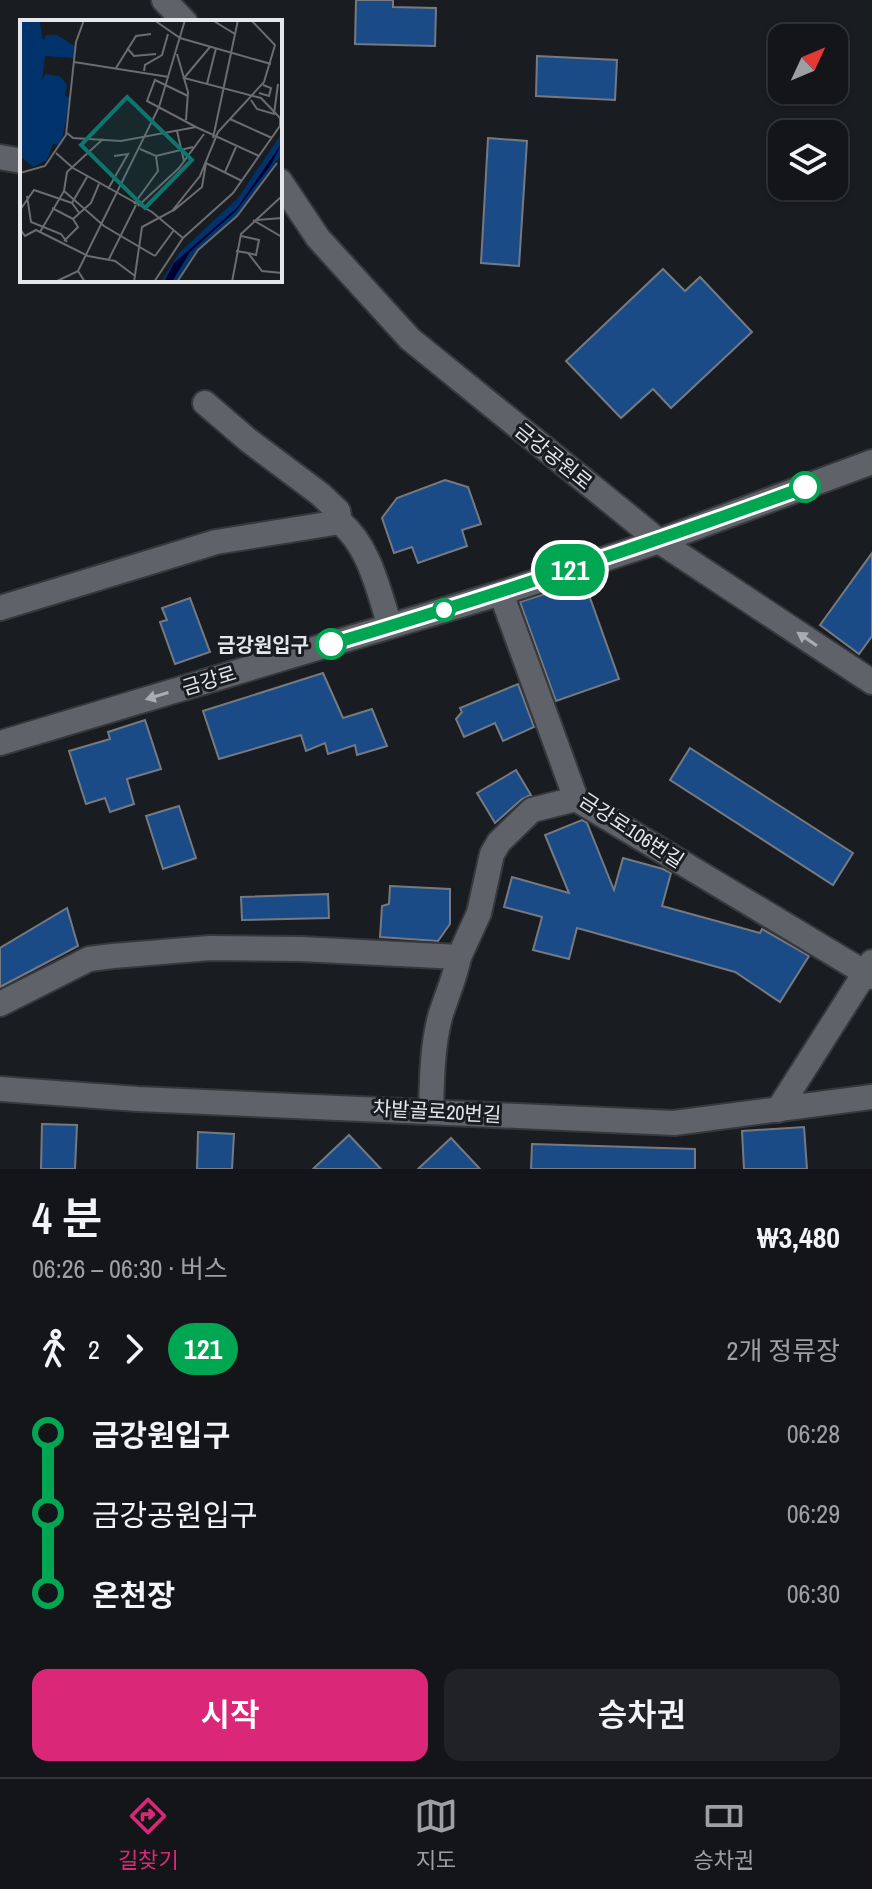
<!DOCTYPE html>
<html lang="ko">
<head>
<meta charset="utf-8">
<style>
  :root { --surface:#131519; --page:#202226; --text:#f1f3f6; --muted:#9d9fa2; --line:#323438; --accent:#db2777 }
  body { margin:0; font-family:"Archivo Narrow","Noto Sans KR",sans-serif; background:var(--page); color:var(--text); height:100vh; display:flex; flex-direction:column; font-size:30px; white-space:nowrap }
  * { box-sizing:border-box; margin:0 }
  p { font-size:26px; color:var(--muted) }
  .icon { flex:none; width:44px; height:44px; fill:none; stroke:currentColor; stroke-width:2; stroke-linecap:round; stroke-linejoin:round }
  .map { position:relative; height:1169px; overflow:hidden }
  .details { display:flex; flex-direction:column; background:var(--surface); flex:1 }
  .details>* { flex:none }
  .badge { padding:0 16px; border-radius:26px; font-size:28px; line-height:52px }
  .needle { width:52px; rotate:46deg }
  .controls { position:absolute; left:768px; top:24px; display:grid; gap:16px }
  .controls a { display:grid; place-items:center; width:80px; height:80px; border-radius:16px; background:var(--surface); box-shadow:0 2px 6px #0004,0 0 0 2px var(--line); font-size:40px }
  .map>.badge { position:absolute; translate:-50% -50%; box-shadow:0 0 0 4px #fff }
  .legs { display:flex; align-items:center; gap:12px; height:88px; padding:0 32px; font-size:26px }
  .legs p { margin-inline-start:auto }
  .headline { display:flex; align-items:center; justify-content:space-between; height:136px; padding:0 32px }
  h1 { font-size:44px; font-weight:600; line-height:60px }
  .cta { display:flex; gap:16px; margin-top:auto; padding:16px 32px }
  .cta a { flex:1; height:92px; border-radius:16px; background:var(--accent); color:#fff; font-size:32px; font-weight:600; line-height:92px; text-align:center }
  .cta a+a { background:var(--page); color:var(--text) }
  ul { padding:0 32px; list-style:none }
  li { display:flex; align-items:center; gap:28px; height:80px; font-size:30px }
  li i { display:grid; place-items:center; width:12px; height:100%; margin:0 10px; background:currentColor }
  li i::after { content:''; width:20px; height:20px; margin:-10px; border:6px solid; border-radius:50%; background:var(--surface) }
  li p { margin-inline-start:auto }
  li:first-child i { background:linear-gradient(#0000 50%,currentColor 0) }
  li:last-child i { background:linear-gradient(currentColor 50%,#0000 0) }
  .menu { display:flex; justify-content:space-around; align-items:center; height:112px; border-top:2px solid var(--line); background:var(--surface); font-size:22px; color:var(--muted) }
  .menu a { display:grid; justify-items:center; gap:4px }
  .menu .active { color:var(--accent) }
  .map>svg:first-child { display:block }
  .building { fill:#1a4b87; stroke:#767a80; stroke-width:2 }
  .lines { fill:none; stroke-linecap:round; stroke-linejoin:round }
  .street-casing { stroke:#36383b; stroke-width:28 }
  .secondary-casing { stroke:#36383b; stroke-width:28 }
  .street { stroke:#5f6369; stroke-width:24 }
  .secondary { stroke:#5f6369; stroke-width:24 }
  .oneway { fill:#a9acb0 }
  .line-1-casing { stroke:#fff; stroke-width:18 }
  .line-1 { stroke:#00a651; stroke-width:12 }
  .stop-1-dot { fill:#fff; stroke:#00a651; stroke-width:4 }
  .labels { text-anchor:middle; dominant-baseline:central; stroke-width:6; stroke-linejoin:round; paint-order:stroke }
  .street-label { font-size:20px; fill:#e5e7ea; stroke:#191c21 }
  .stop-label { font-size:20px; font-weight:bold; fill:#e5e7ea; stroke:#191c21; text-anchor:end }
  .inset-road { fill:none; stroke:#6b6d71; stroke-width:2 }
  .view { fill:#0f766e; fill-opacity:0.15; stroke:#0f766e; stroke-width:4 }
  .inset-edge { fill:none; stroke:#e5e7ea; stroke-width:4 }
</style>
</head>
<body>
<div class="map">
<svg width="872" height="1169" viewBox="0 0 872 1169">
  <rect width="100%" height="100%" fill="#191c21"/>
  <g class="building">
    <path d="M 356,0 L 393,0 L 393,7 L 436,8 L 435,46 L 355,44 Z"/>
    <path d="M 537,56 L 617,60 L 615,100 L 536,96 Z"/>
    <path d="M 488,138 L 527,141 L 519,266 L 481,263 Z"/>
    <path d="M 663,269 L 685,291 L 700,277 L 752,332 L 671,408 L 653,389 L 621,418 L 566,361 Z"/>
    <path d="M 445,480 L 468,487 L 481,524 L 462,530 L 467,546 L 418,563 L 412,547 L 394,553 L 382,518 L 397,498 Z"/>
    <path d="M 872,553 L 872,636 L 859,654 L 820,625 Z"/>
    <path d="M 584,581 L 619,679 L 556,701 L 520,602 Z"/>
    <path d="M 190,598 L 210,652 L 175,664 L 160,622 L 167,620 L 162,608 Z"/>
    <path d="M 323,673 L 343,718 L 372,709 L 387,746 L 357,755 L 355,745 L 328,754 L 325,743 L 306,751 L 301,735 L 219,759 L 203,711 Z"/>
    <path d="M 518,684 L 534,727 L 503,741 L 495,723 L 464,737 L 456,719 L 462,712 L 460,708 Z"/>
    <path d="M 145,720 L 161,769 L 127,779 L 134,804 L 110,812 L 105,798 L 86,804 L 69,751 L 110,739 L 108,732 Z"/>
    <path d="M 690,748 L 853,853 L 833,885 L 670,780 Z"/>
    <path d="M 516,770 L 531,795 L 522,799 L 495,823 L 477,793 Z"/>
    <path d="M 179,806 L 196,858 L 163,869 L 146,816 Z"/>
    <path d="M 582,820 L 587,823 L 614,890 L 623,858 L 663,869 L 671,873 L 662,906 L 760,933 L 762,929 L 809,956 L 780,1002 L 735,972 L 577,928 L 569,959 L 533,950 L 542,917 L 504,907 L 512,877 L 569,893 L 545,835 Z"/>
    <path d="M 390,886 L 450,889 L 450,924 L 438,941 L 380,937 L 382,906 L 389,904 Z"/>
    <path d="M 328,894 L 329,918 L 242,920 L 241,897 Z"/>
    <path d="M 67,908 L 78,946 L 0,987 L 0,948 Z"/>
    <path d="M 42,1124 L 77,1125 L 75,1169 L 41,1169 Z"/>
    <path d="M 804,1127 L 807,1169 L 744,1169 L 742,1131 Z"/>
    <path d="M 198,1132 L 234,1134 L 232,1169 L 197,1169 Z"/>
    <path d="M 349,1135 L 381,1169 L 313,1169 Z"/>
    <path d="M 451,1138 L 480,1169 L 418,1169 Z"/>
    <path d="M 532,1144 L 695,1149 L 695,1169 L 531,1169 Z"/>
  </g>
  <g class="lines">
    <defs>
      <g id="street">
        <path d="M 0,157 L 22,161"/>
        <path d="M 340,522 C 370,547 378,590 390,626"/>
        <path d="M 501,593 L 576,799 L 872,977"/>
        <path d="M 0,608 L 216,542 L 340,522 L 338,511 L 320,494 L 248,440 L 205,403"/>
        <path d="M 0,1004 L 89,959 L 113,956 L 210,948 L 301,949 L 459,957 L 479,913 L 492,854 L 499,842 L 532,810 L 576,799"/>
        <path d="M 0,1089 L 138,1099 L 674,1123 L 872,1097"/>
        <path d="M 778,1110 L 872,962"/>
        <path d="M 431,1111 C 432,1079 432,1048 440,1017 C 446,997 455,978 459,957"/>
      </g>
      <g id="secondary">
        <path d="M 164,0 L 185,22"/>
        <path d="M 280,181 L 318,238 L 410,339 L 659,541 L 872,682"/>
        <path d="M 0,743 L 501,593 L 659,541 L 872,462"/>
      </g>
    </defs>
    <use href="#street" class="street-casing"/>
    <use href="#secondary" class="secondary-casing"/>
    <use href="#street" class="street"/>
    <use href="#secondary" class="secondary"/>
  </g>
  <defs><path id="oneway-solid" d="M-6-.8H1V-3.2L6.5 0L1 3.2V.8H-6Z" transform="scale(2)"/></defs>
  <g class="oneway">
    <use href="#oneway-solid" transform="translate(807 639) rotate(-146)"/>
    <use href="#oneway-solid" transform="translate(157 696) rotate(163)"/>
  </g>
  <g class="lines">
    <defs>
      <path id="line-1" d="M 331,644 C 491,596 648,545 805,487"/>
    </defs>
    <use href="#line-1" class="line-1-casing"/>
    <use href="#line-1" class="line-1"/>
  </g>
  <g class="stop-1-dot">
    <circle cx="805" cy="487" r="14"/>
    <circle cx="444" cy="610" r="10"/>
    <circle cx="331" cy="644" r="14"/>
  </g>
  <g class="labels">
    <g class="street-label">
      <text transform="translate(554 456) rotate(39)">금강공원로</text>
      <text transform="translate(209 680) rotate(-17)">금강로</text>
      <text transform="translate(632 830) rotate(33)">금강로106번길</text>
      <text transform="translate(437 1111) rotate(3)">차밭골로20번길</text>
    </g>
    <g class="stop-label">
      <text x="309" y="644">금강원입구</text>
    </g>
  </g>
  <g transform="translate(20 20)">
    <rect width="262" height="262" fill="#191c21"/>
    <path d="M 0,0 L 25,0 L 20,3 L 23,21 L 26,15 L 37,15 L 56,27 L 55,38 L 25,36 L 22,61 L 25,54 L 40,56 L 47,65 L 45,76 L 51,77 L 41,125 L 33,124 L 27,140 L 13,147 L 0,136 ZM 262,113 L 262,134 L 216,196 L 177,229 L 156,262 L 141,262 L 159,233 L 218,178 Z" fill="#00336c"/>
    <path d="M 262,123 L 251,145 L 216,191 L 170,232 L 152,262 L 144,262 L 154,243 L 217,188 Z" fill="#003"/>
    <path class="inset-road" d="M 134,0 L 160,18 L 251,44M 192,0 L 215,14M 190,27 L 164,58 L 241,78 L 260,98 L 260,105M 107,28 L 114,36 L 136,34M 157,34 L 168,72 L 166,100M 54,42 L 149,57M 96,48 L 116,16 L 131,14M 124,51 L 125,45 L 142,35 L 148,14M 187,64 L 196,28M 239,73 L 249,76 L 251,68 L 243,65M 168,76 L 135,60 L 127,81 L 176,107M 231,80 L 237,89 L 254,94 L 258,64M 210,99 L 252,118M 157,111 L 164,141M 47,113 L 53,118 L 101,121 L 176,107 L 239,136M 193,118 L 218,0M 120,129 L 136,136 L 173,127M 36,133 L 53,148 L 132,192 L 163,218M 205,152 L 216,127M 0,153 L 25,146 L 46,115 L 56,22 L 64,0M 88,169 L 108,134 L 94,136M 44,171 L 84,206 L 135,236M 7,176 L 11,202 L 41,214 L 47,222M 114,184 L 138,151 L 136,136M 118,186 L 159,148 L 184,114M 32,188 L 53,199 L 71,183 L 79,164M 0,190 L 14,170 L 52,183M 153,191 L 182,167 L 186,143 L 222,161M 60,194 L 52,183 L 67,157M 233,200 L 262,217M 237,200 L 262,198M 0,209 L 5,216 L 16,210 L 68,236 L 95,241 L 115,256M 20,212 L 44,171 L 47,152 L 83,119M 221,216 L 239,220 L 236,235 L 228,233M 44,221 L 58,207 L 53,199M 216,231 L 228,233 L 242,251 L 262,253M 135,236 L 154,210M 89,239 L 116,185M 58,251 L 139,87 L 165,0M 35,262 L 58,251 L 65,262M 114,262 L 122,207 L 152,191 L 180,156 L 198,112 L 244,62 L 255,25 L 231,0M 134,262 L 163,218 L 213,173 L 262,103M 157,262 L 178,230 L 217,196 L 257,143M 212,262 L 221,214 L 262,176"/>
    <path class="view" d="M 107,77 L 172,140 L 125,188 L 61,125 Z"/>
    <rect width="262" height="262" class="inset-edge"/>
  </g>
</svg>
<div class="controls">
<a><svg class="needle" viewBox="-14 -14 28 28"><path d="M0-13l5 13h-10z" fill="#e53935"/><path d="M0 13l5-13h-10z" fill="#9d9fa2"/></svg></a>
<a><svg class="icon" aria-label="layers" viewBox="0 0 24 24"><path d="M12 4l9 5-9 5-9-5zM3 14l9 5 9-5"/></svg></a>
</div>
<b class="badge" style="left:570px;top:570px;background:#00a651;color:#fff">121</b>
</div>
<section class="details">
<div class="headline"><div><h1>4 분</h1><p>06:26 – 06:30 · 버스</p></div><b>₩3,480</b></div>
<div class="legs"><svg class="icon" aria-label="walk" viewBox="0 0 24 24"><circle cx="13" cy="4" r="2"/><path d="M13 8l-2 6 4 7M11 14l-3 7M7 12l3-4h3l4 4"/></svg>2<svg class="icon" aria-label="forward" viewBox="0 0 24 24"><path d="M9 5l7 7-7 7"/></svg><b class="badge" style="background:#00a651;color:#fff">121</b><p>2개 정류장</p></div>
<ul>
<li><i style="color:#00a651"></i><b>금강원입구</b><p>06:28</p></li>
<li><i style="color:#00a651"></i><span>금강공원입구</span><p>06:29</p></li>
<li><i style="color:#00a651"></i><b>온천장</b><p>06:30</p></li>
</ul>
<div class="cta"><a>시작</a><a>승차권</a></div>
</section>
<nav class="menu">
<a class="active"><svg class="icon" aria-label="directions" viewBox="0 0 24 24"><path d="M12 3l9 9-9 9-9-9zM9 14v-3h6M13 9l2 2-2 2"/></svg>길찾기</a>
<a><svg class="icon" aria-label="map" viewBox="0 0 24 24"><path d="M3 6l6-2 6 2 6-2v14l-6 2-6-2-6 2zM9 4v14M15 6v14"/></svg>지도</a>
<a><svg class="icon" aria-label="tickets" viewBox="0 0 24 24"><path d="M3 7h18v10H3zM15 7v10"/></svg>승차권</a>
</nav>
</body>
</html>
